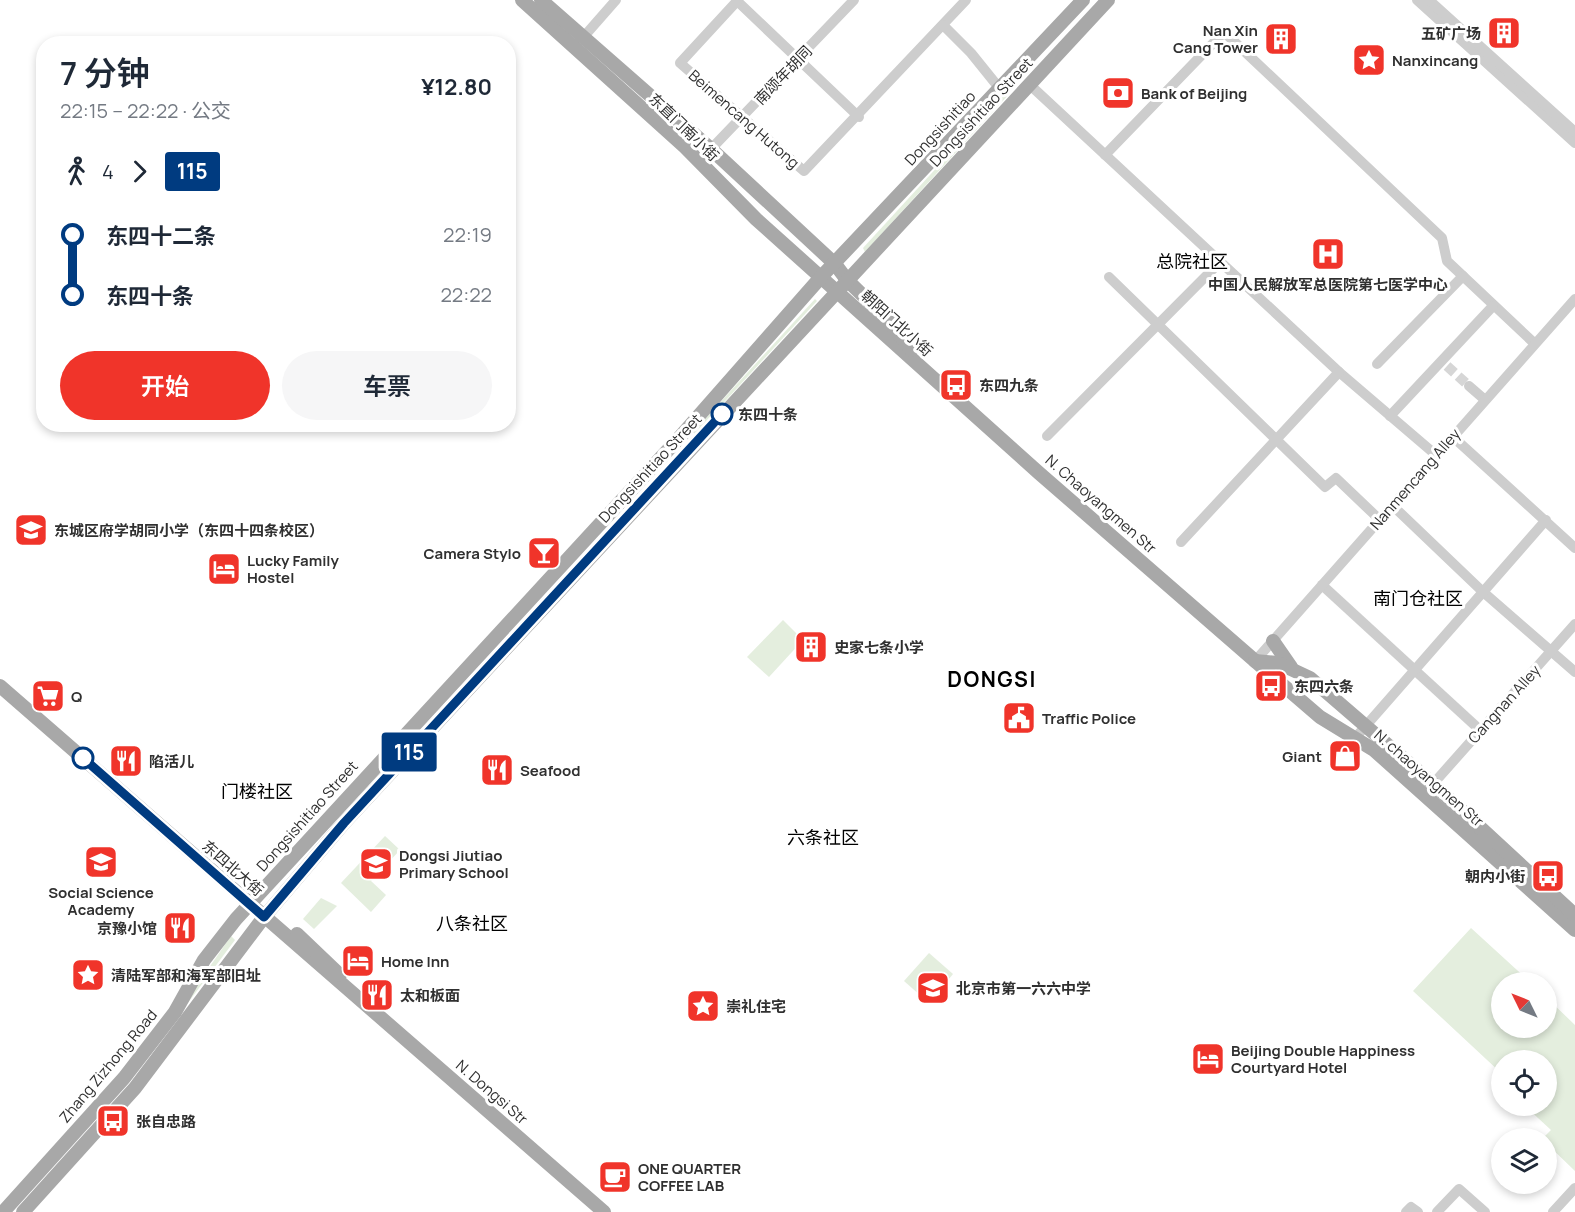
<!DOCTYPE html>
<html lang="zh">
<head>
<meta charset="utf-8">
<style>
  :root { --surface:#fff; --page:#f6f6f7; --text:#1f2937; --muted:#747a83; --accent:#f0342a }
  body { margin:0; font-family:Manrope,"Noto Sans SC",sans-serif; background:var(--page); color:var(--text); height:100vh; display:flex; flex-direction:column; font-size:22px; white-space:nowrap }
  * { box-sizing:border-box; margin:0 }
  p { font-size:20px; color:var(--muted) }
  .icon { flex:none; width:33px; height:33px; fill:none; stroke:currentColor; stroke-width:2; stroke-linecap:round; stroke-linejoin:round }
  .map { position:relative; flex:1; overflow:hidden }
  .panel { position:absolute; left:36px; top:36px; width:480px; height:396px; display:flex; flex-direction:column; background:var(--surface); border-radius:24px; box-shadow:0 3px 9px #0003 }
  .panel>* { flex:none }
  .badge { padding:0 12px; border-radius:4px; font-size:21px; line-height:39px }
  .needle { width:39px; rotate:313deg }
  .controls { position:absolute; left:1491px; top:972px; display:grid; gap:12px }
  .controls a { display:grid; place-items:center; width:66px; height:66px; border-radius:50%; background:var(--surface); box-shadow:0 3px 9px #0003; font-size:30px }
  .map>.badge { position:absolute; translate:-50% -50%; box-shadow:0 0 0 3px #fff }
  .legs { display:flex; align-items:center; gap:9px; height:66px; padding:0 24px; font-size:20px }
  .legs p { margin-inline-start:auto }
  .head { display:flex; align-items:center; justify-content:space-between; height:102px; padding:0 24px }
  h1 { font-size:33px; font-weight:600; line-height:45px }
  .action { display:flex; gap:12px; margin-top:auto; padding:12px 24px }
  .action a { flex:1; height:69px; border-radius:36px; background:var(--accent); color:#fff; font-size:24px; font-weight:600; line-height:69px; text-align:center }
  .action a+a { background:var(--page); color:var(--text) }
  ul { padding:0 24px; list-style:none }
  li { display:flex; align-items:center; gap:21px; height:60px; font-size:22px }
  li i { display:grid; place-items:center; width:9px; height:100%; margin:0 8px; background:currentColor }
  li i::after { content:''; width:15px; height:15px; margin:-8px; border:4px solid; border-radius:50%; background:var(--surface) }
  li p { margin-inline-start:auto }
  li:first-child i { background:linear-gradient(#0000 50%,currentColor 0) }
  li:last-child i { background:linear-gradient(currentColor 50%,#0000 0) }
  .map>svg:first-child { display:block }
  .green { fill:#e4eede }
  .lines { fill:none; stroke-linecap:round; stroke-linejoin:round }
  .minor-tunnel { stroke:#d6d6d6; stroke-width:10; stroke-dasharray:10 5; stroke-linecap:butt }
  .minor { stroke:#cdcdcd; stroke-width:10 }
  .major { stroke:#a8a8a8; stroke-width:14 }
  .line-1-casing { stroke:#fff; stroke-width:14 }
  .line-1 { stroke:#003b80; stroke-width:9 }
  .stop-1-dot { fill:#fff; stroke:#003b80; stroke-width:3 }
  .labels { text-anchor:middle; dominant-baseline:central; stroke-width:6; stroke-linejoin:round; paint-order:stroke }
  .poi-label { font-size:15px; font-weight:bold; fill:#303030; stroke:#fff; text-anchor:start }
  .street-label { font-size:15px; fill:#303030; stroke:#fff }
  .stop-label { font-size:15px; font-weight:bold; fill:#303030; stroke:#fff; text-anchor:start }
  .quarter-label { font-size:18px; fill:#000; stroke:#fff }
  .district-label { font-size:21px; font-weight:bold; letter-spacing:1.5px; fill:#000; stroke:#fff }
</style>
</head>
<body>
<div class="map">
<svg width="1575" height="1212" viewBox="0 0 1575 1212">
  <rect width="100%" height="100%" fill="#fff"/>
  <g class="green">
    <path d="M 1007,91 L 1009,94 L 865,252 L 863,248 Z"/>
    <path d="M 815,299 L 817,301 L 695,434 L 693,432 Z"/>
    <path d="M 783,620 L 803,640 L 769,677 L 747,657 Z"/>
    <path d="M 385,836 L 400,850 L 371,881 L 386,895 L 371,912 L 341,883 Z"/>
    <path d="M 321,898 L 337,906 L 314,929 L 303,919 Z"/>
    <path d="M 1471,928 L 1530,982 L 1502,982 L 1502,1028 L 1546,1028 L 1547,998 L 1575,1025 L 1575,1171 L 1547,1144 L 1546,1138 L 1543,1138 L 1551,1130 L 1525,1106 L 1546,1106 L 1546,1060 L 1502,1060 L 1501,1073 L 1413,991 Z"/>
    <path d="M 231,936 L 235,940 L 148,1056 Z"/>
    <path d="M 929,953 L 953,974 L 929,1003 L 904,981 Z"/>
  </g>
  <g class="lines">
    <path class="minor-tunnel" d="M 1447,366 L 1469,386"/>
    <g class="minor">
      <path d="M 736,0 L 859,117"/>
      <path d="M 738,0 L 680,63 L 804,171 L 966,0"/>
      <path d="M 1417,0 L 1575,143"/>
      <path d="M 1429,0 L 1575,132"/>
      <path d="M 943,25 L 971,53 L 1000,89"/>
      <path d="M 580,41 L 616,0"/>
      <path d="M 1030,85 L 1339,372 L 1436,455"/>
      <path d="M 711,149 L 854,0"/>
      <path d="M 1105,155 L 1224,32 L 1442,238 L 1447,261 L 1534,343"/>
      <path d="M 1109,277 L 1325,487 L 1336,478 L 1380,520"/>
      <path d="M 1377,364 L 1463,276"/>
      <path d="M 1469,386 L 1484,399"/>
      <path d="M 1390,416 L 1493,306"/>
      <path d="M 1047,436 L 1220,262"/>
      <path d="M 1452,436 L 1575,548"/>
      <path d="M 1393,506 L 1482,591 L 1575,672"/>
      <path d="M 1181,542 L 1339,372"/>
      <path d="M 1322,585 L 1480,730"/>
      <path d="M 1255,661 L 1575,299"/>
      <path d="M 1356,737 L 1546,520"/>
      <path d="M 1433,784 L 1575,624"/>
      <path d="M 1406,1212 L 1411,1207 L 1418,1212"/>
      <path d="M 1437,1212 L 1459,1189 L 1485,1212"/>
      <path d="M 1553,1212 L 1575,1188"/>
    </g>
    <g class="major">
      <path d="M 522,0 L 685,147 L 756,219 L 1039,473 L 1277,680 L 1320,717 L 1374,750 L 1575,930"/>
      <path d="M 541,0 L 711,149 L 835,264 L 847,280 L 889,321 L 911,350"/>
      <path d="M 1273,641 L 1291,667"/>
      <path d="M 1255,661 L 1278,663 L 1310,678 L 1433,784 L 1575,915"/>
      <path d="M 0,686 L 604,1212"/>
      <path d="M 297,934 L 340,975"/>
      <path d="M 3,1212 L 124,1078 L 175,1012 L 204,960 L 236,919 L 680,437 L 821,277 L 1083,0"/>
      <path d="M 23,1212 L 135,1088 L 264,917 L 344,823 L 1108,0"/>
    </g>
  </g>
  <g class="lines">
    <defs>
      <path id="line-1" d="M 83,758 L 264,917 L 344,823 L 722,414"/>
    </defs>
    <use href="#line-1" class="line-1-casing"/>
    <use href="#line-1" class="line-1"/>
  </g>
  <defs>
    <symbol id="building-square" viewBox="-11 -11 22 22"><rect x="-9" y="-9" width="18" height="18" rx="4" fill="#f0342a" stroke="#fff"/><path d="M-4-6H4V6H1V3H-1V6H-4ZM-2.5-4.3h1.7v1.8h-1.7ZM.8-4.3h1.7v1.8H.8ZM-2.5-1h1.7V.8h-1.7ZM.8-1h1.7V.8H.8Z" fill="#fff"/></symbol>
    <symbol id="sight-square" viewBox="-11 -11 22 22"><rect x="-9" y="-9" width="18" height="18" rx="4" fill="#f0342a" stroke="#fff"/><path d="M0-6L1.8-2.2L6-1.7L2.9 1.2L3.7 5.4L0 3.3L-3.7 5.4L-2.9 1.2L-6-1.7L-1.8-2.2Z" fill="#fff"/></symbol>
    <symbol id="bank-square" viewBox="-11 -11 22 22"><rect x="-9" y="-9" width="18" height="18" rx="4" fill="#f0342a" stroke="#fff"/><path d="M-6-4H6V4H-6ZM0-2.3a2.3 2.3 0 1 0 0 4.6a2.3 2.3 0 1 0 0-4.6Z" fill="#fff"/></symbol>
    <symbol id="hospital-square" viewBox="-11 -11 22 22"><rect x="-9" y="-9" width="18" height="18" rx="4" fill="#f0342a" stroke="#fff"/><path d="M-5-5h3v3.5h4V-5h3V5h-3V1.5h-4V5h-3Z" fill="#fff"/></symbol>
    <symbol id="bus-square" viewBox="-11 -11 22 22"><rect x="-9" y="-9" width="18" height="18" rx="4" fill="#f0342a" stroke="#fff"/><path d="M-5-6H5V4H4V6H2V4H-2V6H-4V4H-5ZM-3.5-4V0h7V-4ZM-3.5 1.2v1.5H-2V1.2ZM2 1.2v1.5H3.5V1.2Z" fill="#fff"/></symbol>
    <symbol id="school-square" viewBox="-11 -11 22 22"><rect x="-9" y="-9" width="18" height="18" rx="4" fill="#f0342a" stroke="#fff"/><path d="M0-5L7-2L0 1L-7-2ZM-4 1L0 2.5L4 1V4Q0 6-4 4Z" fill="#fff"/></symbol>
    <symbol id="bar-square" viewBox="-11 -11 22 22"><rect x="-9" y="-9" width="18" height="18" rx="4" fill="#f0342a" stroke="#fff"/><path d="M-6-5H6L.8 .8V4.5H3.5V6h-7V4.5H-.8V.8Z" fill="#fff"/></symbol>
    <symbol id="hotel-square" viewBox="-11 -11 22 22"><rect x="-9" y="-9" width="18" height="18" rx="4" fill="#f0342a" stroke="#fff"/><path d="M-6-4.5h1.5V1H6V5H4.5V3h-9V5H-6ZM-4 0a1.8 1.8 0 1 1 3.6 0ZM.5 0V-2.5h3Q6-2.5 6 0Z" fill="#fff"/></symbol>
    <symbol id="supermarket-square" viewBox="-11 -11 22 22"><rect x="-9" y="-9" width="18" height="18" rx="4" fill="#f0342a" stroke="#fff"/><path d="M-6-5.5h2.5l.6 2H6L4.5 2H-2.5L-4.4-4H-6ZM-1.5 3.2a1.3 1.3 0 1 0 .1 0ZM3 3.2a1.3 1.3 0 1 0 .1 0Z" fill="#fff"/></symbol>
    <symbol id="civic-square" viewBox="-11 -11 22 22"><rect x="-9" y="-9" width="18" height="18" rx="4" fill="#f0342a" stroke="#fff"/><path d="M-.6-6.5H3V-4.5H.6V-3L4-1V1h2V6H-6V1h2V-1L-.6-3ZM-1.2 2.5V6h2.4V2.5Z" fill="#fff"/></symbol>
    <symbol id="shop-square" viewBox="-11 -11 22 22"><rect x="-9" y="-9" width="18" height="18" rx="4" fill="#f0342a" stroke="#fff"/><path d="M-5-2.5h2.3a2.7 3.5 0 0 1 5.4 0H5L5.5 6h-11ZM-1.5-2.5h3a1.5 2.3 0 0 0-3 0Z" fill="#fff"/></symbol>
    <symbol id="restaurant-square" viewBox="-11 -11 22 22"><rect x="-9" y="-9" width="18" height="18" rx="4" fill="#f0342a" stroke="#fff"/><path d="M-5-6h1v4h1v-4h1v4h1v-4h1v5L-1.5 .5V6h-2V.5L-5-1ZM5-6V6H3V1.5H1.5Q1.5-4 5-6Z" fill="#fff"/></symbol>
    <symbol id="university-square" viewBox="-11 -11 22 22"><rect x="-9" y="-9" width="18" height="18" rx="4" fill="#f0342a" stroke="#fff"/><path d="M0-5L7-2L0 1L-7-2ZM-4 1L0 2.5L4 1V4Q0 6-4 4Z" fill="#fff"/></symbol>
    <symbol id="cafe-square" viewBox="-11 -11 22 22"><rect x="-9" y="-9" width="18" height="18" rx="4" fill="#f0342a" stroke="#fff"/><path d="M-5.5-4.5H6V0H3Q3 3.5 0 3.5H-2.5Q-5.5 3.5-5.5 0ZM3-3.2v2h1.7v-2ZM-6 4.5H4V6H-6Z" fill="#fff"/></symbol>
  </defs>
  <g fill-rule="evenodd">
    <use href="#building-square" x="1485" y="14" width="38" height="38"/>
    <use href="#building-square" x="1262" y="20" width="38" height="38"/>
    <use href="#sight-square" x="1350" y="41" width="38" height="38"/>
    <use href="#bank-square" x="1099" y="74" width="38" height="38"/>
    <use href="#hospital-square" x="1309" y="235" width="38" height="38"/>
    <use href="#bus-square" x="937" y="366" width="38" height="38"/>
    <use href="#school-square" x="12" y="511" width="38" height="38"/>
    <use href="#bar-square" x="525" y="534" width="38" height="38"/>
    <use href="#hotel-square" x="205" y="550" width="38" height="38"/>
    <use href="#building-square" x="792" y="628" width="38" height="38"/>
    <use href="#bus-square" x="1252" y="667" width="38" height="38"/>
    <use href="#supermarket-square" x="29" y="677" width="38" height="38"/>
    <use href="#civic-square" x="1000" y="699" width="38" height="38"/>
    <use href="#shop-square" x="1326" y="737" width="38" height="38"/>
    <use href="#restaurant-square" x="107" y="742" width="38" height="38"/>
    <use href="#restaurant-square" x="478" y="751" width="38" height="38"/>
    <use href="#university-square" x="82" y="843" width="38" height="38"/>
    <use href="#school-square" x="357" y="845" width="38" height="38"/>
    <use href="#bus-square" x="1529" y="857" width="38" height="38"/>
    <use href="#restaurant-square" x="161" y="909" width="38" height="38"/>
    <use href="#hotel-square" x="339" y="942" width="38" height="38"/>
    <use href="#sight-square" x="69" y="956" width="38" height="38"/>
    <use href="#school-square" x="914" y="969" width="38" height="38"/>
    <use href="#restaurant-square" x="358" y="976" width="38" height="38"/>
    <use href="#sight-square" x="684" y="987" width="38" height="38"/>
    <use href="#hotel-square" x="1189" y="1040" width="38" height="38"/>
    <use href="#bus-square" x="94" y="1102" width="38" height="38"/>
    <use href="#cafe-square" x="596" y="1158" width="38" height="38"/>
  </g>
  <g class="stop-1-dot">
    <circle cx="722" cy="414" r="10"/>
    <circle cx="83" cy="758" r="10"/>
  </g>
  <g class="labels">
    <g class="poi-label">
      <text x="1258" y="30" text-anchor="end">Nan Xin<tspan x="1258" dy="17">Cang Tower</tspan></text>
      <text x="1481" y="33" text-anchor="end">五矿广场</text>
      <text x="1392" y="60">Nanxincang</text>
      <text x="1141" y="93">Bank of Beijing</text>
      <text x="1328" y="284" text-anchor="middle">中国人民解放军总医院第七医学中心</text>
      <text x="979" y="385">东四九条</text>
      <text x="54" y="530">东城区府学胡同小学（东四十四条校区）</text>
      <text x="521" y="553" text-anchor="end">Camera Stylo</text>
      <text x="247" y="560">Lucky Family<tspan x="247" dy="17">Hostel</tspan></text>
      <text x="834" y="647">史家七条小学</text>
      <text x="1294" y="686">东四六条</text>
      <text x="71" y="696">Q</text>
      <text x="1042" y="718">Traffic Police</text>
      <text x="1322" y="756" text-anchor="end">Giant</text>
      <text x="149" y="761">陷活儿</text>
      <text x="520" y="770">Seafood</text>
      <text x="399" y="855">Dongsi Jiutiao<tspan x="399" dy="17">Primary School</tspan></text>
      <text x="1525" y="876" text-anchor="end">朝内小街</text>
      <text x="101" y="892" text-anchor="middle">Social Science<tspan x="101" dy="17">Academy</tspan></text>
      <text x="157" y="928" text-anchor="end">京豫小馆</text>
      <text x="381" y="961">Home Inn</text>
      <text x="111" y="975">清陆军部和海军部旧址</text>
      <text x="956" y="988">北京市第一六六中学</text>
      <text x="400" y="995">太和板面</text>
      <text x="726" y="1006">崇礼住宅</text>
      <text x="1231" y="1050">Beijing Double Happiness<tspan x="1231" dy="17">Courtyard Hotel</tspan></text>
      <text x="136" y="1121">张自忠路</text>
      <text x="638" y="1168">ONE QUARTER<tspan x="638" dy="17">COFFEE LAB</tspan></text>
    </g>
    <g class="street-label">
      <text transform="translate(783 75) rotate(-46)">南颂年胡同</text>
      <text transform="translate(981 112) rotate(-47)">Dongsishitiao Street</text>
      <text transform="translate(744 119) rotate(41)">Beimencang Hutong</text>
      <text transform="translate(684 127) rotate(44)">东直门南小街</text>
      <text transform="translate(940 128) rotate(-47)">Dongsishitiao</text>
      <text transform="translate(897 323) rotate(42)">朝阳门北小街</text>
      <text transform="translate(650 468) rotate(-47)">Dongsishitiao Street</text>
      <text transform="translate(1415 479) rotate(-49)">Nanmencang Alley</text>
      <text transform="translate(1101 504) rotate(41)">N. Chaoyangmen Str</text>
      <text transform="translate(1504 704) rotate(-48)">Cangnan Alley</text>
      <text transform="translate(1429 778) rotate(41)">N. chaoyangmen Str</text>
      <text transform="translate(307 816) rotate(-48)">Dongsishitiao Street</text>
      <text transform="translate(233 868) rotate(41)">东四北大街</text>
      <text transform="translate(108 1066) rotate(-50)">Zhang Zizhong Road</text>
      <text transform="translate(492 1092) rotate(41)">N. Dongsi Str</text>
    </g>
    <g class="stop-label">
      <text x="738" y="414">东四十条</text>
    </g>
    <g class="quarter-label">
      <text x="1192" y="261">总院社区</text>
      <text x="1418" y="598">南门仓社区</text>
      <text x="257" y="791">门楼社区</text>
      <text x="823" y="837">六条社区</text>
      <text x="472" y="923">八条社区</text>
    </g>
    <g class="district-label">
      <text x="992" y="679">DONGSI</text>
    </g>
  </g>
</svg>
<div class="controls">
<a><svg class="needle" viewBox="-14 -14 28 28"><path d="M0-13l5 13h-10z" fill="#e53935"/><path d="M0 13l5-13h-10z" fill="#747a83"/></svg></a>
<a><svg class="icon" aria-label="locate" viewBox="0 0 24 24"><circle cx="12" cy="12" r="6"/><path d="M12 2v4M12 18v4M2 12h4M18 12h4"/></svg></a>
<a><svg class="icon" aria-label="layers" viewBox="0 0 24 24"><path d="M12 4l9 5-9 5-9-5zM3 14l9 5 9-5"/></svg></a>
</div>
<b class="badge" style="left:409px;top:752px;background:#003b80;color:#fff">115</b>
<section class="panel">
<div class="head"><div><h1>7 分钟</h1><p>22:15 – 22:22 · 公交</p></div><b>¥12.80</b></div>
<div class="legs"><svg class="icon" aria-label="walk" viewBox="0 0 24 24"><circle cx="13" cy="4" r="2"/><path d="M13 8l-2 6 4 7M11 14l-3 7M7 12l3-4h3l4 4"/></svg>4<svg class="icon" aria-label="forward" viewBox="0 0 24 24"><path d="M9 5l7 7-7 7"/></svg><b class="badge" style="background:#003b80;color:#fff">115</b></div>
<ul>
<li><i style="color:#003b80"></i><b>东四十二条</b><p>22:19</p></li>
<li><i style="color:#003b80"></i><b>东四十条</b><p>22:22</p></li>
</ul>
<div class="action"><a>开始</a><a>车票</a></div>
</section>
</div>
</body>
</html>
